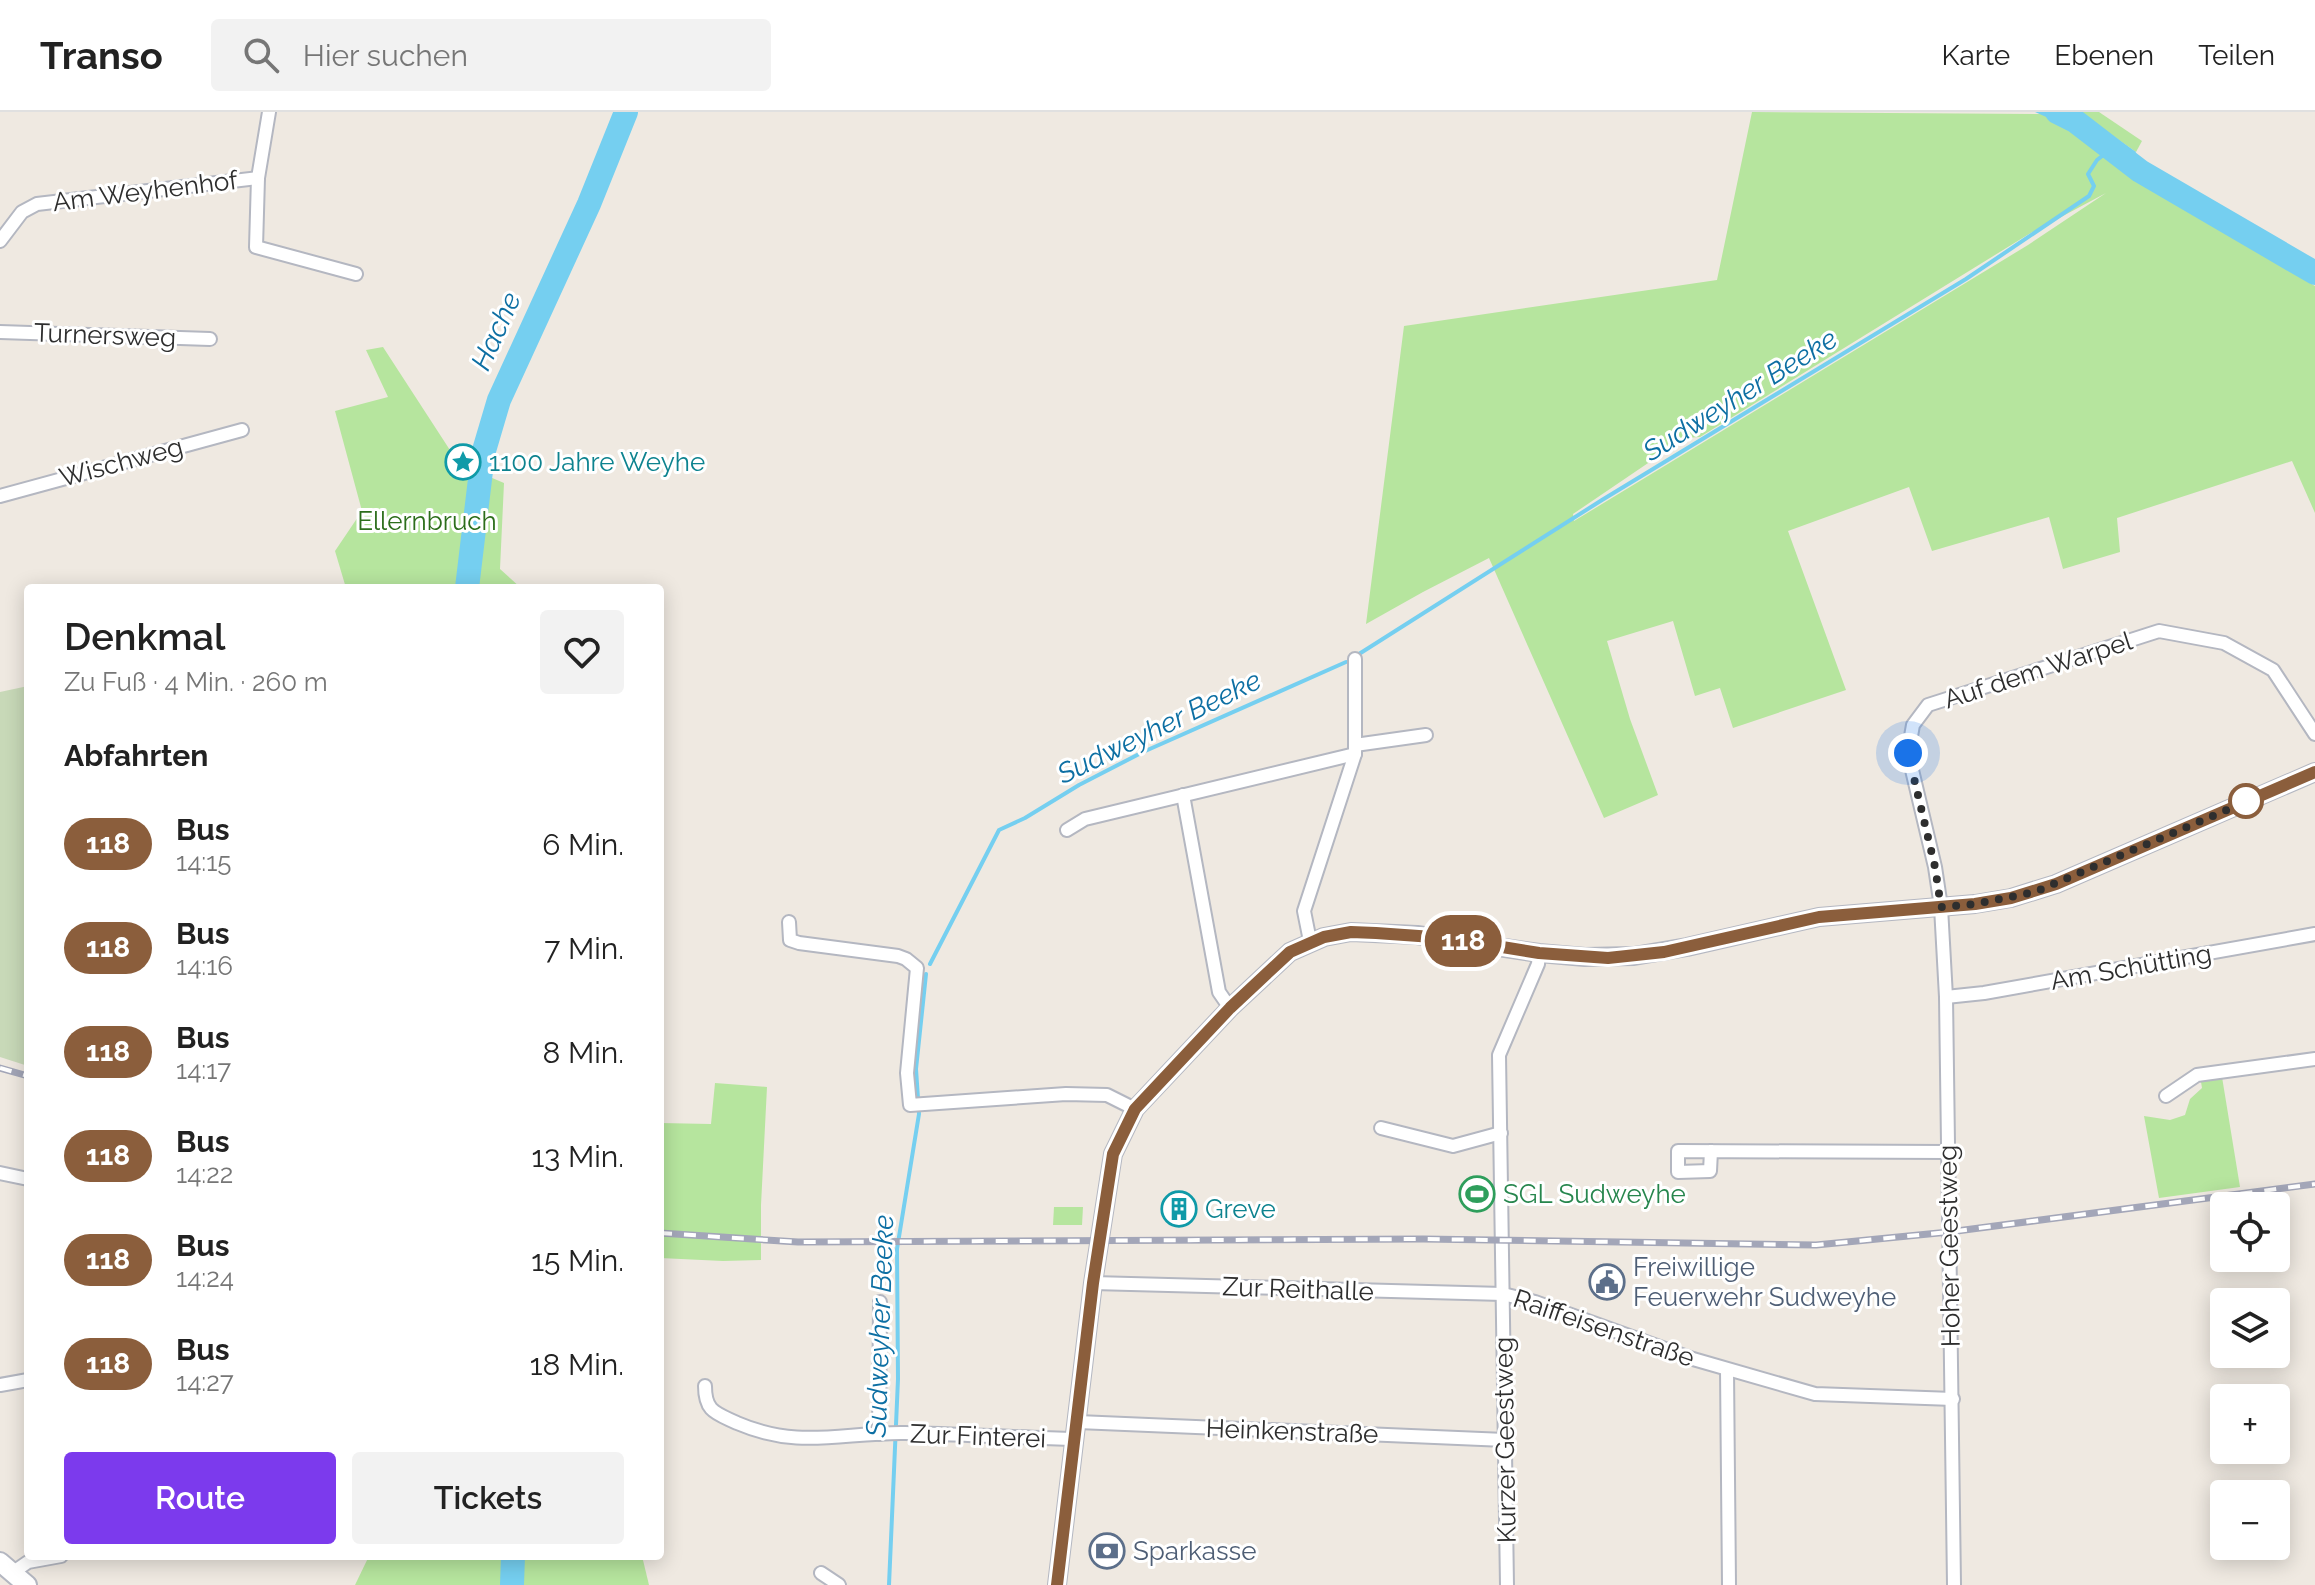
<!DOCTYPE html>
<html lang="de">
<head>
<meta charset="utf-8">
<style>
  :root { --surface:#fff; --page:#f2f2f2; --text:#222; --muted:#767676; --line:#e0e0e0; --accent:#7c3aed }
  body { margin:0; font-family:Raleway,sans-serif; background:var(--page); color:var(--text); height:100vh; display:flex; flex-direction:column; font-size:30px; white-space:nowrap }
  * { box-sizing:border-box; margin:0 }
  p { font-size:26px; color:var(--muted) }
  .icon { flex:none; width:44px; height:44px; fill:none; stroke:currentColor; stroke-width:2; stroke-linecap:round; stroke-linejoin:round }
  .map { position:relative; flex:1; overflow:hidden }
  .sheet { position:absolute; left:24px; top:472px; width:640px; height:976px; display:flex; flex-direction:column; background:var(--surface); border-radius:8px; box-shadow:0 4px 20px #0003 }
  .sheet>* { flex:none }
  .badge { padding:0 16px; border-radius:26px; font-size:28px; line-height:52px }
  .fabs { position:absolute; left:2210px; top:1080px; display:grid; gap:16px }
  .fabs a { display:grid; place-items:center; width:80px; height:80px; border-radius:8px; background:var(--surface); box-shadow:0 4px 20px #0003; font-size:40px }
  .you { position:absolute; width:40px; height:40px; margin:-20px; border:6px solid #fff; border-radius:50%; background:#1a73e8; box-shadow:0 0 0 12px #1a73e833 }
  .map>.badge { position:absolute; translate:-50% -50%; box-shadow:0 0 0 4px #fff }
  h2 { padding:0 40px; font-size:30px; line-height:72px }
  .round { display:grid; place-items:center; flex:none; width:84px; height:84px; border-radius:8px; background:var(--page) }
  .summary { display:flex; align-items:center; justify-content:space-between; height:136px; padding:0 40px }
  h1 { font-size:38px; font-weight:600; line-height:60px }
  .button { display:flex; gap:16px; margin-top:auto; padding:16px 40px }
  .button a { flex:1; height:92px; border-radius:8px; background:var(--accent); color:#fff; font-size:32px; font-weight:600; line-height:92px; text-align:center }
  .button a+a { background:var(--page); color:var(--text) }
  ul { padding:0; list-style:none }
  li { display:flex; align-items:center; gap:24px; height:104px; padding:0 40px }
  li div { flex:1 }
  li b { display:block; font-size:30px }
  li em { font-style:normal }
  li .badge { min-width:88px; font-weight:700; text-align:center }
  header { display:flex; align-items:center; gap:48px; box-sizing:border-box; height:112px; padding:0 40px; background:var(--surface); border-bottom:2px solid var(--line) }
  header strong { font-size:38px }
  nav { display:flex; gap:44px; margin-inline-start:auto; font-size:28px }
  .search { width:560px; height:72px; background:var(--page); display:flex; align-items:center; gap:20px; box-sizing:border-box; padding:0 28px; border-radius:8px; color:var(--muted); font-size:30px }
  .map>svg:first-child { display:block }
  .green { fill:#b6e59e; fill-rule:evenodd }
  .cemetery { fill:#c8d9b8 }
  .water { fill:#75cff0 }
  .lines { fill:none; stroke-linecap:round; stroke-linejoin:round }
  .stream { stroke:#75cff0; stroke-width:4 }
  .river { stroke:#75cff0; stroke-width:24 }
  .minor-casing { stroke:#b4b7c1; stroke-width:16 }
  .tertiary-casing { stroke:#b4b7c1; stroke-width:20 }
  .secondary-casing { stroke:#b4b7c1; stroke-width:22 }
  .minor { stroke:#fff; stroke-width:12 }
  .tertiary { stroke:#fff; stroke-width:16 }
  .secondary { stroke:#fff; stroke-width:18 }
  .rail-casing { stroke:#a3a6b8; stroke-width:7 }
  .rail { stroke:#fff; stroke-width:4; stroke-dasharray:12; stroke-linecap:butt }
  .line-casing { stroke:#fff; stroke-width:18 }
  .line { stroke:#8b5e3c; stroke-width:12 }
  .walk { stroke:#2e2e2e; stroke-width:8; stroke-dasharray:0 14.4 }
  .stop-dot { fill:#fff; stroke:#8b5e3c; stroke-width:4 }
  .labels { text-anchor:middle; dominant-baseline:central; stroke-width:6; stroke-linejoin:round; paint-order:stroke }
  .street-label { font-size:26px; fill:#2e2e2e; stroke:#fff }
  .culture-label { font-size:26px; fill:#0d838f; stroke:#fff; text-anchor:start }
  .park-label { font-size:26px; fill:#2c6e1b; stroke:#fff }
  .leisure-label { font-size:26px; fill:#27864d; stroke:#fff; text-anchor:start }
  .service-label { font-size:26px; fill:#4e5e75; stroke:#fff; text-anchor:start }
  .water-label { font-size:28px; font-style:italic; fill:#0d6fa3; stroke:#fff }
</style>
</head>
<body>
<header>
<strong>Transo</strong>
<div class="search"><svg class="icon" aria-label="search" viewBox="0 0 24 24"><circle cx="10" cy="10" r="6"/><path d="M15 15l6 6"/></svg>Hier suchen</div>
<nav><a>Karte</a><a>Ebenen</a><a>Teilen</a></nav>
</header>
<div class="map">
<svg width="2315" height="1473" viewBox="0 0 2315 1473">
  <rect width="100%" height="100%" fill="#efe9e1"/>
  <g class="green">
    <path d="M 1752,0 L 2042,2 L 2062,12 L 2126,58 L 2315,174 L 2315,401 L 2292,349 L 2117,406 L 2120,440 L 2063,457 L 2049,405 L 1932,439 L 1909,375 L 1788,419 L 1846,578 L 1733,616 L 1720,576 L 1695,584 L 1673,509 L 1607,529 L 1630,607 L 1658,683 L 1604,706 L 1489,446 L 1423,480 L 1366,512 L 1404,214 L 1717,168 ZM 2106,81 L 2028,133 L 1574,409 L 1573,402 L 1685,326 L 1700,325 L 2029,122 Z"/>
    <path d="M 2079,0 L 2099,0 L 2142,29 L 2136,40 Z"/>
    <path d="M 383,235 L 459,352 L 504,371 L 500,457 L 521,476 L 346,476 L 335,439 L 362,399 L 335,299 L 388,285 L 366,238 Z"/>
    <path d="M 2222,965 L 2240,1075 L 2159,1086 L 2144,1004 L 2170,1008 L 2185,1003 L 2190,987 L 2202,976 L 2201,970 Z"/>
    <path d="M 715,971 L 767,975 L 761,1093 L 761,1148 L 723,1149 L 660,1146 L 660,1011 L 711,1012 Z"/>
    <path d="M 1054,1095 L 1083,1095 L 1082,1113 L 1053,1113 Z"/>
    <path d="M 369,1444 L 642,1444 L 649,1473 L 355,1473 Z"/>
  </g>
  <path class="cemetery" d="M 28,574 L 28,954 L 0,945 L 0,580 Z"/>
  <path class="water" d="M 2035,0 L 2079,0 L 2136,40 L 2126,58 L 2062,12 Z"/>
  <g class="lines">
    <g class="stream">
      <path d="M 1359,542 L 1602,388 L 1966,167 L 2089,84 L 2094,74 L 2088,62 L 2097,48 L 2106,41"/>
      <path d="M 930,852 L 999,718 L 1025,706 L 1079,673 L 1143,640 L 1346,550"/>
      <path d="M 889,1473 L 898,1267 L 897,1137 L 919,1002 L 916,957 L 926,862"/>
    </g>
    <g class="river">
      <path d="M 2057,0 L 2075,9 L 2140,59 L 2315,161"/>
      <path d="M 467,476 L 483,342 L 499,288 L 589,92 L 626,0"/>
      <path d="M 512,1473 L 513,1444"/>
    </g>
    <defs>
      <g id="minor">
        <path d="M 269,0 L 258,66 L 256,135 L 356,162"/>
        <path d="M 0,129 L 22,100 L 37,92 L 258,66"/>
        <path d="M 0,220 L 210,227"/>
        <path d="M 0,384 L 242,318"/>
        <path d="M 1355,633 L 1426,623"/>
        <path d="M 1183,683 L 1219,880 L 1230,896"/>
        <path d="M 1067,718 L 1085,707 L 1355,642"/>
        <path d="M 789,810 L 790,828 L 799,831 L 898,844 L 906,847 L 917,856 L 907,961 L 910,993 L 1066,982 L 1107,983 L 1135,997"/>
        <path d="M 1310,829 L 1304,799 L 1355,642 L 1355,547"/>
        <path d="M 1946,885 L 1984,881 L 2315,822"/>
        <path d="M 2166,984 L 2197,963 L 2315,947"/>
        <path d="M 1381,1016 L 1453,1034 L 1501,1021"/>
        <path d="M 1711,1039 L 1710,1059 L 1678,1060 L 1678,1039 L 1948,1040"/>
        <path d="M 0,1061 L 28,1067"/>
        <path d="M 1093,1171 L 1503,1182 L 1535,1190 L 1693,1247 L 1815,1282 L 1953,1287"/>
        <path d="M 1727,1258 L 1729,1473"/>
        <path d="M 0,1273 L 28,1268"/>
        <path d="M 705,1274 C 705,1300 716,1301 737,1311 C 800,1338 842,1320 905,1321 C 962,1322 1019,1326 1076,1327"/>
        <path d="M 1078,1310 L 1505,1328"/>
        <path d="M 879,1322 L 880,1190"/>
        <path d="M 12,1461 L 28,1450 L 61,1444"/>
        <path d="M 821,1461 L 839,1473"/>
        <path d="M 1507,1473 L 1499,943 L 1538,852 L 1539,841"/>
        <path d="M 1954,1473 L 1946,885 L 1941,795 L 1935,755 L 1908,641 L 1913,613 L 1928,593 L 2159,519 L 2224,531 L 2273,558 L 2315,622"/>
      </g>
      <path id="tertiary" d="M 1057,1473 L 1093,1171 L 1113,1042 L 1135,997 L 1230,896 L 1290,840 L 1324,825 L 1351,820 L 1417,823 L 1539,841 L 1585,845 L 1634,844 L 1687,835 L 1819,805 L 1975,792 L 2011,786 L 2056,772 L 2315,660"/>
      <path id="secondary" d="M 0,1450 L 27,1473"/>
    </defs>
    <use href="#minor" class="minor-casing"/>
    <use href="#tertiary" class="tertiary-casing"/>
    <use href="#secondary" class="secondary-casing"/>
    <use href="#minor" class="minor"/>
    <use href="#tertiary" class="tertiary"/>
    <use href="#secondary" class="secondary"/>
    <defs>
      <g id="rail">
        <path d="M 0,956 L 28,964"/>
        <path d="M 660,1121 L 798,1130 L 1423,1127 L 1816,1133 L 1949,1120 L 2315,1072"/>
      </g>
    </defs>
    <use href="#rail" class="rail-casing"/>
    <use href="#rail" class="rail"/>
  </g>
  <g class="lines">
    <defs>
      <path id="line" d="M 1057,1473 L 1093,1171 L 1113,1042 L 1135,997 L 1230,896 L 1290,840 L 1324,825 L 1351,820 L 1376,821 L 1447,826 L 1539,841 L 1608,846 L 1664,840 L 1819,805 L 1975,792 L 2011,786 L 2056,772 L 2315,660"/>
    </defs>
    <use href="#line" class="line-casing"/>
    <use href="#line" class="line"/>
    <path class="walk" d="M 1908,641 L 1935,755 L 1941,795 L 1975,792 L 2035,780 L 2257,685 L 2246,689"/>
  </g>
  <defs>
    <symbol id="sight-ring" viewBox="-11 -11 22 22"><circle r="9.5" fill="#fff" stroke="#0f9aa8" stroke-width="1.5"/><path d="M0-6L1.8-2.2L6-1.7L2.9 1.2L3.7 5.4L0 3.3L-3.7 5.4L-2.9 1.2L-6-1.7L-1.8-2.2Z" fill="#0f9aa8"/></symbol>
    <symbol id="stadium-ring" viewBox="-11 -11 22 22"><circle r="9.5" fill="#fff" stroke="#2e9e5b" stroke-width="1.5"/><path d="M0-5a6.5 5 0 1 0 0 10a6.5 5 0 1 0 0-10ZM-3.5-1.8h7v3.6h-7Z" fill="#2e9e5b"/></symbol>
    <symbol id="building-ring" viewBox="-11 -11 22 22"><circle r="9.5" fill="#fff" stroke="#0f9aa8" stroke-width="1.5"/><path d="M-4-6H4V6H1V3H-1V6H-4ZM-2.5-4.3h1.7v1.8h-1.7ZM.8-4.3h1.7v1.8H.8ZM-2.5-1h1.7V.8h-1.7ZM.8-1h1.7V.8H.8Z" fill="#0f9aa8"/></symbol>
    <symbol id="civic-ring" viewBox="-11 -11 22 22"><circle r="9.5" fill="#fff" stroke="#5c6f8a" stroke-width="1.5"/><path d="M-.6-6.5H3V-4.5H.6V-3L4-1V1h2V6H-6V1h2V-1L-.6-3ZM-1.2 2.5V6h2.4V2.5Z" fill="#5c6f8a"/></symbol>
    <symbol id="bank-ring" viewBox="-11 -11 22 22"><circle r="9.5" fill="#fff" stroke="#5c6f8a" stroke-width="1.5"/><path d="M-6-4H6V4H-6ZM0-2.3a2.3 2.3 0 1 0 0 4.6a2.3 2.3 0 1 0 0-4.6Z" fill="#5c6f8a"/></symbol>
  </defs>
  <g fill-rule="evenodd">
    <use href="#sight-ring" x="443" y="330" width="40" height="40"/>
    <use href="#stadium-ring" x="1457" y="1062" width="40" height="40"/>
    <use href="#building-ring" x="1159" y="1077" width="40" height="40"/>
    <use href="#civic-ring" x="1587" y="1150" width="40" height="40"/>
    <use href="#bank-ring" x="1087" y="1419" width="40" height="40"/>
  </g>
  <circle class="stop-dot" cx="2246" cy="689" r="16"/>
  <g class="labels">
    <g class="street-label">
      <text transform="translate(145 79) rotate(-7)">Am Weyhenhof</text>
      <text transform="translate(105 223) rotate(2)">Turnersweg</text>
      <text transform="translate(121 350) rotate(-15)">Wischweg</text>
      <text transform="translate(2038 558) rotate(-18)">Auf dem Warpel</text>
      <text transform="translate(2131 855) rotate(-10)">Am Schütting</text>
      <text transform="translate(1949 1134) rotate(-91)">Hoher Geestweg</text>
      <text transform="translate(1298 1177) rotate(2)">Zur Reithalle</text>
      <text transform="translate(1604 1216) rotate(19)">Raiffeisenstraße</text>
      <text transform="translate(1292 1319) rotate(2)">Heinkenstraße</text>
      <text transform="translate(978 1324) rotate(2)">Zur Finterei</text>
      <text transform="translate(1505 1328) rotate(-91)">Kurzer Geestweg</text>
    </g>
    <g class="culture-label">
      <text x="489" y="350">1100 Jahre Weyhe</text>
      <text x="1205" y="1097">Greve</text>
    </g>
    <g class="park-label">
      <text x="427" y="409">Ellernbruch</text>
    </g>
    <g class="leisure-label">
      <text x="1503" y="1082">SGL Sudweyhe</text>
    </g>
    <g class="service-label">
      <text x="1633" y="1155">Freiwillige<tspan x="1633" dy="30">Feuerwehr Sudweyhe</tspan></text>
      <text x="1133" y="1439">Sparkasse</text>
    </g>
    <g class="water-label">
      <text transform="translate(496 219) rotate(-66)">Hache</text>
      <text transform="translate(1740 283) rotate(-32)">Sudweyher Beeke</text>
      <text transform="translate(1159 615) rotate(-26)">Sudweyher Beeke</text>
      <text transform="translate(880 1214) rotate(-88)">Sudweyher Beeke</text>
    </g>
  </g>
</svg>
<div class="fabs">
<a><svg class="icon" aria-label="locate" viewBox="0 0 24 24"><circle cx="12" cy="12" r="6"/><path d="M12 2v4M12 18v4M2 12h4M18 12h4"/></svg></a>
<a><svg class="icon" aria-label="layers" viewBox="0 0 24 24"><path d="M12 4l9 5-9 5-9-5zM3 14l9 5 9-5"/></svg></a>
<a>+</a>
<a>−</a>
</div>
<div class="you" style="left:1908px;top:641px"></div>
<b class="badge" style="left:1463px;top:829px;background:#8b5e3c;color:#fff">118</b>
<section class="sheet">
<div class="summary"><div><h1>Denkmal</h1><p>Zu Fuß · 4 Min. · 260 m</p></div><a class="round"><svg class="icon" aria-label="heart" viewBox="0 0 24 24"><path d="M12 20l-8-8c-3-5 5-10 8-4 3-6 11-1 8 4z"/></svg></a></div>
<h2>Abfahrten</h2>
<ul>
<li><span class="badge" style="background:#8b5e3c;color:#fff">118</span><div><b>Bus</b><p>14:15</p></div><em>6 Min.</em></li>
<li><span class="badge" style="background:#8b5e3c;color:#fff">118</span><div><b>Bus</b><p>14:16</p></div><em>7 Min.</em></li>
<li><span class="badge" style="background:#8b5e3c;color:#fff">118</span><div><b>Bus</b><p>14:17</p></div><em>8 Min.</em></li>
<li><span class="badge" style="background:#8b5e3c;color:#fff">118</span><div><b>Bus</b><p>14:22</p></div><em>13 Min.</em></li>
<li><span class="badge" style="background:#8b5e3c;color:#fff">118</span><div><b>Bus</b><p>14:24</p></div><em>15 Min.</em></li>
<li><span class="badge" style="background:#8b5e3c;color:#fff">118</span><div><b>Bus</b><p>14:27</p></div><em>18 Min.</em></li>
</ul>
<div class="button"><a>Route</a><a>Tickets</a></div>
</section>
</div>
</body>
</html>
